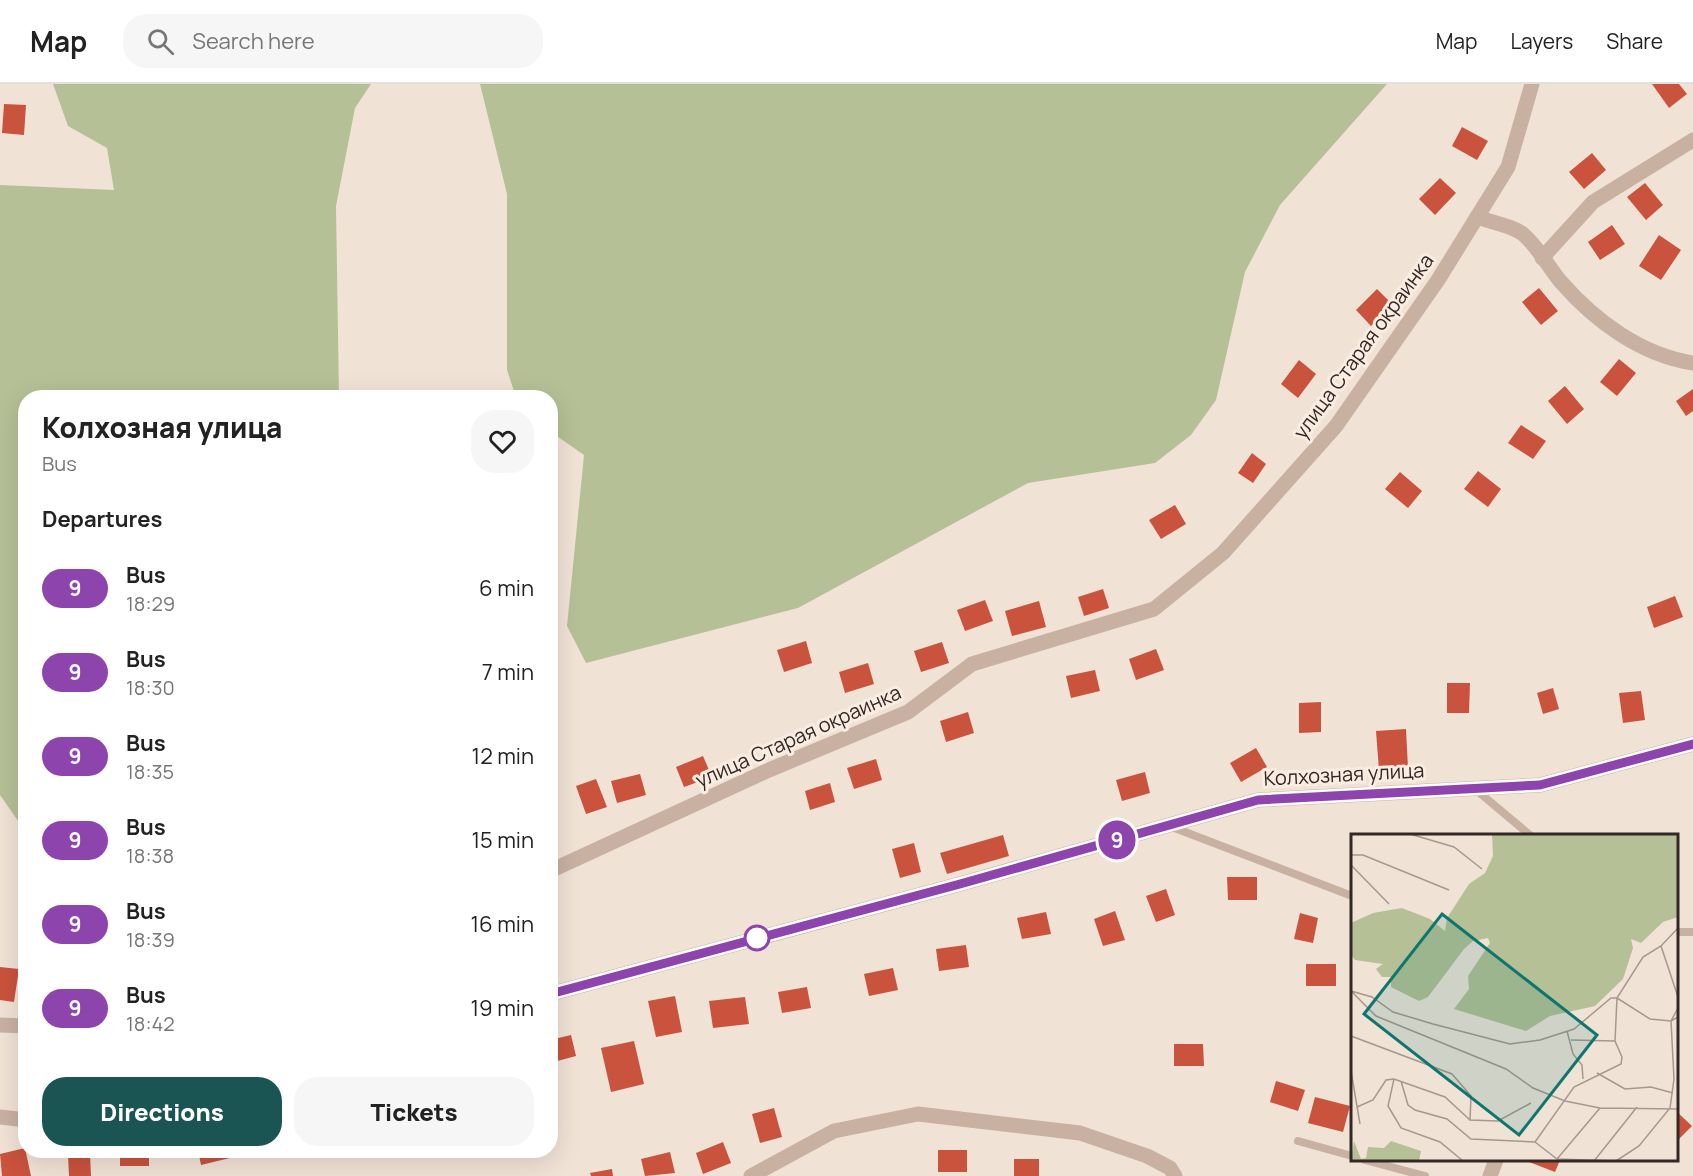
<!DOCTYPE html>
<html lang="en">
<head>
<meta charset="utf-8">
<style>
  :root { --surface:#fff; --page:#f6f6f6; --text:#222; --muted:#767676; --line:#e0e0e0; --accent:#1a5554 }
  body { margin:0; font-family:Manrope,sans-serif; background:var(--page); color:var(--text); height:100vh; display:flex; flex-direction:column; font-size:22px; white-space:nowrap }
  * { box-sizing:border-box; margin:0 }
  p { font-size:20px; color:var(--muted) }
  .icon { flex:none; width:33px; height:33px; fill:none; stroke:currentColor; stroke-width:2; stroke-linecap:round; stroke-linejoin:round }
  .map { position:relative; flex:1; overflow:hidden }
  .side { position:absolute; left:18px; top:306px; width:540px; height:768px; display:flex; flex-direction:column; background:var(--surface); border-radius:24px; box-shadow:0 6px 24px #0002 }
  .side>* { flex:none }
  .badge { padding:0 12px; border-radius:20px; font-size:21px; line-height:39px }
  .map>.badge { position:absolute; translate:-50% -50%; box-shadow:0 0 0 3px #fff }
  h2 { padding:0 24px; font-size:22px; line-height:54px }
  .round { display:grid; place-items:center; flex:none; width:63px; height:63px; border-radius:24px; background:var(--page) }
  .head { display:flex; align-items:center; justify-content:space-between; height:102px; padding:0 24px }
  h1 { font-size:28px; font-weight:800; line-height:45px }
  .button { display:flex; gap:12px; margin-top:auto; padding:12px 24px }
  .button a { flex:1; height:69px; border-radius:24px; background:var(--accent); color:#fff; font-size:24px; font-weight:800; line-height:69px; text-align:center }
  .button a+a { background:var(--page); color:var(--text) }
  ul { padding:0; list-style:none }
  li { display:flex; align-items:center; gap:18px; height:84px; padding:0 24px }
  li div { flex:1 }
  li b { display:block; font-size:22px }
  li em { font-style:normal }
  li .badge { min-width:66px; font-weight:700; text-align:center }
  header { display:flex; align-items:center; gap:36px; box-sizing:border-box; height:84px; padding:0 30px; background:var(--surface); border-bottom:2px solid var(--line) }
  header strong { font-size:28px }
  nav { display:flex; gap:33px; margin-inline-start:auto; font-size:21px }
  .search { width:420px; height:54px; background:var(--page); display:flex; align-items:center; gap:15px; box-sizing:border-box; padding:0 21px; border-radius:24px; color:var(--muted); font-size:22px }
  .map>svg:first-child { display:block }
  .green { fill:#b5c096 }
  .building { fill:#c9533d }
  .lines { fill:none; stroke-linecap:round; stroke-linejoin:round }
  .service { stroke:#c9b1a2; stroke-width:8 }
  .minor { stroke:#c9b1a2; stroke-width:15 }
  .line-casing { stroke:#fff; stroke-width:14 }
  .line { stroke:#8e44ad; stroke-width:9 }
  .stop-dot { fill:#fff; stroke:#8e44ad; stroke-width:3 }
  .labels { text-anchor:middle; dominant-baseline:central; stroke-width:6; stroke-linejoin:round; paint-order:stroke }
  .street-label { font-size:20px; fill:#332825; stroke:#f9ede2 }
  .inset-road { fill:none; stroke:#a5988f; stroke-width:1.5 }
  .view { fill:#0f766e; fill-opacity:0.15; stroke:#0f766e; stroke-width:3 }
  .inset-edge { fill:none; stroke:#332825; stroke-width:3 }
</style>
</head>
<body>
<header>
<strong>Map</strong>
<div class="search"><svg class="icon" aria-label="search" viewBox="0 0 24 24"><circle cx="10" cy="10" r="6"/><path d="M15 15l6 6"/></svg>Search here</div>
<nav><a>Map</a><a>Layers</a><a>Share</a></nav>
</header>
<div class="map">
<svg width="1693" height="1092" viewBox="0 0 1693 1092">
  <rect width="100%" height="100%" fill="#f1e2d6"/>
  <g class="green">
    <path d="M 53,0 L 371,0 L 355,24 L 336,122 L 339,313 L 26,314 L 25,747 L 0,711 L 0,101 L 114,106 L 107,64 L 68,42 Z"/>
    <path d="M 480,0 L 1387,0 L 1280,121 L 1245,188 L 1216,316 L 1191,351 L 1155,379 L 1028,399 L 798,524 L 586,579 L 567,542 L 584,371 L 551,348 L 550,314 L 516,313 L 507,286 L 507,110 Z"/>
  </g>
  <g class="building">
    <path d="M 1652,0 L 1679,0 L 1687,10 L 1669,24 Z"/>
    <path d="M 4,20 L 26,21 L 24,51 L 2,49 Z"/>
    <path d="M 1462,43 L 1488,57 L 1477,76 L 1452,62 Z"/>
    <path d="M 1592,69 L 1606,86 L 1584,105 L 1569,88 Z"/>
    <path d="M 1440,94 L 1456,109 L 1435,131 L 1419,115 Z"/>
    <path d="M 1645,99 L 1663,121 L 1646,136 L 1627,113 Z"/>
    <path d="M 1612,141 L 1625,160 L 1600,176 L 1588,158 Z"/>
    <path d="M 1659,151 L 1681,166 L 1661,196 L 1639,182 Z"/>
    <path d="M 1539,204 L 1558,227 L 1541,241 L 1522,218 Z"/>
    <path d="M 1377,205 L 1393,221 L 1371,242 L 1356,226 Z"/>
    <path d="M 1619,275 L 1636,289 L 1617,312 L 1600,298 Z"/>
    <path d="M 1299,276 L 1316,290 L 1298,314 L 1281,300 Z"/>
    <path d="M 1565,302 L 1584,325 L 1567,340 L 1548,317 Z"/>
    <path d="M 1693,305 L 1693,327 L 1686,332 L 1676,317 Z"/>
    <path d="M 1521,341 L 1546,357 L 1533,375 L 1508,359 Z"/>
    <path d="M 1252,369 L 1266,380 L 1253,399 L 1238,389 Z"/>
    <path d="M 1478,387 L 1501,405 L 1488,423 L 1464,405 Z"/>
    <path d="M 1400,388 L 1422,407 L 1408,424 L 1385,405 Z"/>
    <path d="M 1175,421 L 1186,440 L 1161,455 L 1149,436 Z"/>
    <path d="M 1103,505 L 1109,524 L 1084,532 L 1078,513 Z"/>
    <path d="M 1675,512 L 1683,533 L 1654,544 L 1647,523 Z"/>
    <path d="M 985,516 L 993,537 L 965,547 L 957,526 Z"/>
    <path d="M 1039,517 L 1046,543 L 1012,552 L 1005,527 Z"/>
    <path d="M 806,557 L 812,579 L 784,588 L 777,566 Z"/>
    <path d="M 942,558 L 949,579 L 921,588 L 914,567 Z"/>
    <path d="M 1156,565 L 1164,586 L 1136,596 L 1129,575 Z"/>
    <path d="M 868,579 L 874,600 L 845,609 L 839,588 Z"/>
    <path d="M 1095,586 L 1100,607 L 1071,614 L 1066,592 Z"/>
    <path d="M 1447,599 L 1470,599 L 1469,629 L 1447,629 Z"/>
    <path d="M 1553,604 L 1559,625 L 1543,630 L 1537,609 Z"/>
    <path d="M 1641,607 L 1645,636 L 1623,639 L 1619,609 Z"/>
    <path d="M 1321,618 L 1321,648 L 1299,649 L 1299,619 Z"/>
    <path d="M 968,628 L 974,649 L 946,658 L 940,637 Z"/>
    <path d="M 1406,645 L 1408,684 L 1379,686 L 1376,647 Z"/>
    <path d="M 1256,664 L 1267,683 L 1241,698 L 1230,679 Z"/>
    <path d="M 703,672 L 712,693 L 684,703 L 676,683 Z"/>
    <path d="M 876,675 L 882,696 L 854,705 L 847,684 Z"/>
    <path d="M 1145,688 L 1150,709 L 1122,717 L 1116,696 Z"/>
    <path d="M 640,690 L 646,711 L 617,719 L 611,697 Z"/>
    <path d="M 596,695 L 607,723 L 586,730 L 576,702 Z"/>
    <path d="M 830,699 L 835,718 L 810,726 L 805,707 Z"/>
    <path d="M 1003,751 L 1009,772 L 947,790 L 940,769 Z"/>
    <path d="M 914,759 L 921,788 L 900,794 L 892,765 Z"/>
    <path d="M 1227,793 L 1257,793 L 1257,816 L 1228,816 Z"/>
    <path d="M 1166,805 L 1175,831 L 1156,838 L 1146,812 Z"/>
    <path d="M 1115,827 L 1125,856 L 1103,862 L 1094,835 Z"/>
    <path d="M 1046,828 L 1051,850 L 1022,855 L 1017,834 Z"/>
    <path d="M 1300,829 L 1318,834 L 1313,859 L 1294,855 Z"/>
    <path d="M 966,861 L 969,883 L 939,887 L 936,865 Z"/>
    <rect x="1306" y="880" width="30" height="22"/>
    <path d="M 0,883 L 19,885 L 14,918 L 0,916 Z"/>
    <path d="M 893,884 L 898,906 L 869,912 L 864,890 Z"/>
    <path d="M 807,903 L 811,924 L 782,929 L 778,908 Z"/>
    <path d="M 675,912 L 682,948 L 656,953 L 648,917 Z"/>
    <path d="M 745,913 L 749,940 L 713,944 L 709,917 Z"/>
    <path d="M 571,951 L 576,972 L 550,979 L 550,956 Z"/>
    <path d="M 634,957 L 644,1000 L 611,1008 L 601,964 Z"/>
    <path d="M 1174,960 L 1203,960 L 1204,982 L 1174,982 Z"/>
    <path d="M 1276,997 L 1305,1006 L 1298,1027 L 1270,1018 Z"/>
    <path d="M 1315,1013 L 1350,1022 L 1343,1048 L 1308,1039 Z"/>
    <path d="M 774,1024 L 782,1053 L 760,1059 L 752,1030 Z"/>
    <path d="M 1676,1027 L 1692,1042 L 1676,1058 Z"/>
    <path d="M 723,1058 L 731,1079 L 703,1090 L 696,1069 Z"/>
    <path d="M 25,1064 L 31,1092 L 2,1092 L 0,1070 Z"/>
    <rect x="120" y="1066" width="29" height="16"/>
    <path d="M 198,1066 L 228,1066 L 230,1074 L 201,1081 Z"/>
    <rect x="938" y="1066" width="29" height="22"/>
    <path d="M 670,1068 L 675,1089 L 645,1092 L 641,1075 Z"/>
    <path d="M 90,1069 L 91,1092 L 69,1092 L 68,1071 Z"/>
    <rect x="1014" y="1075" width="25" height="17"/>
    <path d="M 1524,1076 L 1560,1076 L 1555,1088 Z"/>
    <path d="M 612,1085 L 613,1092 L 591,1092 L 590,1089 Z"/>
  </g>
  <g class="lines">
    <g class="service">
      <path d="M 1475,705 L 1531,752"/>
      <path d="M 1172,743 L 1352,812"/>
      <path d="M 1676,848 L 1693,848"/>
      <path d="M 1298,1057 L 1352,1072"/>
      <path d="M 1365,1076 L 1425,1092"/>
    </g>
    <g class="minor">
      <path d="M 1477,133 C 1490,138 1514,142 1524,151 C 1539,164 1549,184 1561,198 C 1595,237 1641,271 1693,279"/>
      <path d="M 1542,174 L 1593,118 L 1693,56"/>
      <path d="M 550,787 L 769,686 L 908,628 L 972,580 L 1154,525 L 1223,469 L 1336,342 L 1438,196 L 1508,83 L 1532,0"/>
      <path d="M 550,910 L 960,800 L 1258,716 L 1540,701 L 1693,660"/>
      <path d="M 0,941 L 26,942"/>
      <path d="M 0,1033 L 26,1036"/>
      <path d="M 751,1092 L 834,1047 L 918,1030 L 1080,1049 L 1147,1072 L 1170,1084 L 1175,1092"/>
      <path d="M 1490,1092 L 1496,1076"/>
    </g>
  </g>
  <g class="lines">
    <defs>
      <path id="line" d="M 550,910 L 960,800 L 1258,716 L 1540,701 L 1693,660"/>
    </defs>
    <use href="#line" class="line-casing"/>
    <use href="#line" class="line"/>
  </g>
  <circle class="stop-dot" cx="757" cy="854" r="12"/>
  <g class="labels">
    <g class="street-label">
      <text transform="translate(1363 262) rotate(-54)">улица Старая окраинка</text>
      <text transform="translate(798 652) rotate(-24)">улица Старая окраинка</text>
      <text transform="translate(1344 690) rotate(-3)">Колхозная улица</text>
    </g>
  </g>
  <g transform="translate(1351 750)">
    <rect width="327" height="327" fill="#f1e2d6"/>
    <path d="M 141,0 L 327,0 L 327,83 L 312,88 L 290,109 L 280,105 L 282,114 L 272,145 L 244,172 L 199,182 L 175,197 L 103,175 L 118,155 L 117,142 L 139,109 L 137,104 L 122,107 L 113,115 L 77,163 L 68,167 L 40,153 L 40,143 L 31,143 L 25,135 L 32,130 L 4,126 L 0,121 L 0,89 L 22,79 L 51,74 L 79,85 L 94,97 L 96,84 L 118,50 L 134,39 L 142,22 ZM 3,307 L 10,325 L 15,324 L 17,313 L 33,314 L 40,307 L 70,317 L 68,327 L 0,327 Z" fill="#b5c096"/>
    <path class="inset-road" d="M 59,0 L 103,13 L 131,35M 0,21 L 12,21 L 98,56M 0,31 L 38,70M 310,112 L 327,163M 0,157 L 21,163 L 42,178 L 82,190 L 159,210 L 189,206 L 223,195 L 260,164 L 266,164 L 292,123 L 310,112 L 327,94M 1,158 L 25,182 L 155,235 L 182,254 L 214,267 L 249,274 L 327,275M 266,164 L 299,185 L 320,187 L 327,183M 216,197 L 222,220 L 231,231 L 232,245M 0,202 L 101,240 L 120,262 L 119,286 L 147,287 L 180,269M 220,206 L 264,207M 0,237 L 9,290M 246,239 L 274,255 L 300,253 L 322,259M 43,245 L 37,272 L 50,294 L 89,308 L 112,327M 50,247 L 57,271 L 64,276 L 96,285 L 120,305 L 184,308 L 223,253 L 270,230 L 271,223 L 264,207 L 266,164M 6,273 L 22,266 L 35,246 L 43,245 L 94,263 L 119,286M 184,308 L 206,325 L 265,327M 206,325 L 249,274M 243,327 L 286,273M 265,327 L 288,312 L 319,274 L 323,245 L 320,187 L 327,174"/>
    <path class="view" d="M 91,80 L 246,201 L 168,301 L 13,180 Z"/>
    <rect width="327" height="327" class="inset-edge"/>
  </g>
</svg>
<b class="badge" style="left:1117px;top:756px;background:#8e44ad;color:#fff">9</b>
<section class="side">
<div class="head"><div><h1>Колхозная улица</h1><p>Bus</p></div><a class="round"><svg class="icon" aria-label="heart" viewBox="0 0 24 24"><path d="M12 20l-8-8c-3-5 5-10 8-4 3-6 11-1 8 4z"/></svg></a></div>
<h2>Departures</h2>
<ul>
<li><span class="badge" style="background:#8e44ad;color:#fff">9</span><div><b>Bus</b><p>18:29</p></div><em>6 min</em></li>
<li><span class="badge" style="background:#8e44ad;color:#fff">9</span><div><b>Bus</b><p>18:30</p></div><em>7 min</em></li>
<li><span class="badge" style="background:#8e44ad;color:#fff">9</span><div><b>Bus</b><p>18:35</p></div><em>12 min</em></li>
<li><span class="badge" style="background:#8e44ad;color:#fff">9</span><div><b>Bus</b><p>18:38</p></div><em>15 min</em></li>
<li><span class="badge" style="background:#8e44ad;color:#fff">9</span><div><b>Bus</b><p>18:39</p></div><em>16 min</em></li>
<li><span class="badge" style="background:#8e44ad;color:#fff">9</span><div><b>Bus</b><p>18:42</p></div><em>19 min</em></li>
</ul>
<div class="button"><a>Directions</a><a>Tickets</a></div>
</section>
</div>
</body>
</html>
